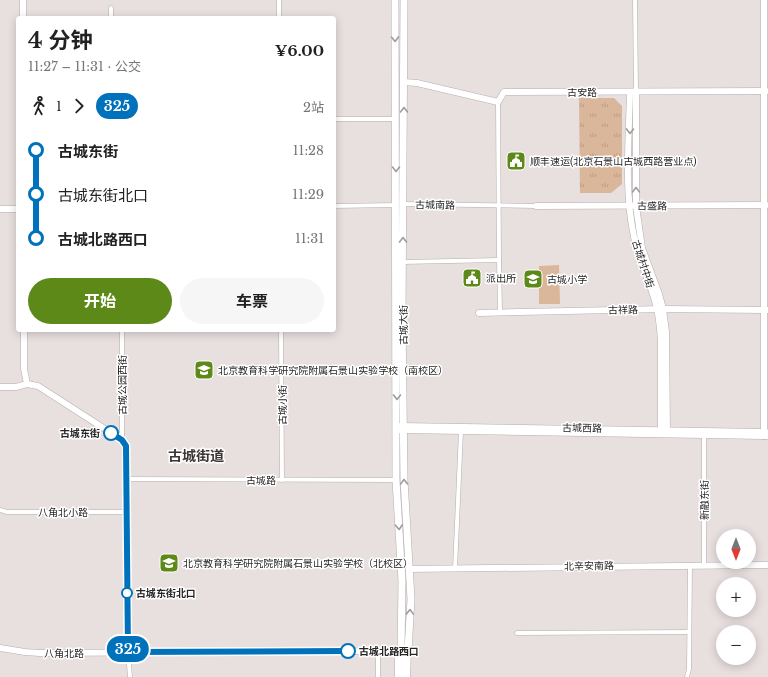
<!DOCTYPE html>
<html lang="zh">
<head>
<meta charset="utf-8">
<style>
  :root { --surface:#fff; --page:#f6f6f6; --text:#222; --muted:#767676; --accent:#5c8918 }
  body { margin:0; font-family:"Libre Baskerville","Noto Sans SC",serif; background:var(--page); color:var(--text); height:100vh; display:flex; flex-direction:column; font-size:15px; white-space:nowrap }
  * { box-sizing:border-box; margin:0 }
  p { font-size:13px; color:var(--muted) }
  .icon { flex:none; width:22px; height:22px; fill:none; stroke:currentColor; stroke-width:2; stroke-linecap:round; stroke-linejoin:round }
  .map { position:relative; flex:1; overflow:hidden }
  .side { position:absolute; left:16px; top:16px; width:320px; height:316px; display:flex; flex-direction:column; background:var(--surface); border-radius:4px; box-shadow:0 2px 10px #0003 }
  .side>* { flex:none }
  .badge { padding:0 8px; border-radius:13px; font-size:14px; line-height:26px }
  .needle { width:26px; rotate:180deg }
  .controls { position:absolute; left:716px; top:529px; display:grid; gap:8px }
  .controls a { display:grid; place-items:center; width:40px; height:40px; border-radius:50%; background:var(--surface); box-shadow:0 2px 10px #0003; font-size:20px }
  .map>.badge { position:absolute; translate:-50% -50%; box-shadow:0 0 0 2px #fff }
  .legs { display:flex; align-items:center; gap:6px; height:44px; padding:0 12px; font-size:13px }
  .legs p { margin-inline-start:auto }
  .summary { display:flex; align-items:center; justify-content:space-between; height:68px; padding:0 12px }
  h1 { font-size:22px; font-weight:700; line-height:30px }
  .cta { display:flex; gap:8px; margin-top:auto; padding:8px 12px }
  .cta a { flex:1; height:46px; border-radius:24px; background:var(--accent); color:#fff; font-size:16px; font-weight:700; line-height:46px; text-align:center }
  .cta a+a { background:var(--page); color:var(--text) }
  ul { padding:0 12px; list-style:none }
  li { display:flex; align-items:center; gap:14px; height:44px; font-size:15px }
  li i { display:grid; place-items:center; width:6px; height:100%; margin:0 5px; background:currentColor }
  li i::after { content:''; width:10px; height:10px; margin:-5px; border:3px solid; border-radius:50%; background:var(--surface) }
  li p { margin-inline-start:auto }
  li:first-child i { background:linear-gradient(#0000 50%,currentColor 0) }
  li:last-child i { background:linear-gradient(currentColor 50%,#0000 0) }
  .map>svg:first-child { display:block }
  .park { fill:url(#park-tufts) }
  .garden { fill:#dab79a }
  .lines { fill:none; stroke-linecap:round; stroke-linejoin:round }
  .street-casing { stroke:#b7aeae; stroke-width:5 }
  .secondary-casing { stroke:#b7aeae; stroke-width:7 }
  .primary-casing { stroke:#b7aeae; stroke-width:8 }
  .street { stroke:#fff; stroke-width:4 }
  .secondary { stroke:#fff; stroke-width:6 }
  .primary { stroke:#fff; stroke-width:7 }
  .oneway { stroke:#9e9c9c }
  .line-1-casing { stroke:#fff; stroke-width:9 }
  .line-1 { stroke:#0072bc; stroke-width:6 }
  .stop-1-dot { fill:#fff; stroke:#0072bc; stroke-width:2 }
  .labels { text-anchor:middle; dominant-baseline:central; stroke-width:3; stroke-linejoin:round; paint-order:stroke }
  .street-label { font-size:10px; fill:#272424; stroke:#fff }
  .poi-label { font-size:10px; fill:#272424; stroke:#fff; text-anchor:start }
  .stop-label { font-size:10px; font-weight:bold; fill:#272424; stroke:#fff; text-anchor:start }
  .district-label { font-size:14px; font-weight:bold; fill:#3c3535; stroke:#fff }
</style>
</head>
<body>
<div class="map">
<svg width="768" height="677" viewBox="0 0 768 677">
  <defs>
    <pattern id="park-tufts" width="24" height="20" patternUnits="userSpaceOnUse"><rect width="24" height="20" fill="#dab79a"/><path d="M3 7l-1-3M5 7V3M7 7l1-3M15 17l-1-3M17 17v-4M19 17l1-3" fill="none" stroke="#bb9d85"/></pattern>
  </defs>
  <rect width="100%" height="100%" fill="#e8dfdf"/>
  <path class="park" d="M 579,98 L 614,98 L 622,106 L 622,184 L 611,193 L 580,193 Z"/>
  <path class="garden" d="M 559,265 L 560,304 L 539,304 L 539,266 Z"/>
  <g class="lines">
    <defs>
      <g id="street">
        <path d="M 279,0 L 279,18"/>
        <path d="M 635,0 L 636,91"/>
        <path d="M 111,8 L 111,18"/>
        <path d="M 498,102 L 499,260"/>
        <path d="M 334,119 L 396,119"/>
        <path d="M 403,204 L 536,206"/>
        <path d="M 334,206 L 396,205"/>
        <path d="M 403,262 L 499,260 L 500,312"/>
        <path d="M 122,330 L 122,440"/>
        <path d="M 281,330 L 282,480"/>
        <path d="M 704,435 L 704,565"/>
        <path d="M 126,479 L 396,480"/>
        <path d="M 0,510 L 7,512 L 127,512"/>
        <path d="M 455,569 L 461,431"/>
        <path d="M 517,633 L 689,632"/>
        <path d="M 378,651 L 378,677"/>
        <path d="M 128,652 L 130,677"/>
        <path d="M 687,677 L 689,669 L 690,565"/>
      </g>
      <g id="secondary">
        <path d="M 23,18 L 23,0"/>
        <path d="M 404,82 L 417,83 L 498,102 L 504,92 L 766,91"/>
        <path d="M 636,91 L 636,206 L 642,248 L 659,294 L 663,309 L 666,332 L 667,433"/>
        <path d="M 630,92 C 629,139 624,190 634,237 C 638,260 649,279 655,301 C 659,313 660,327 661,340 L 661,433"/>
        <path d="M 536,206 L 766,205"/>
        <path d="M 0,209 L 18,209"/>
        <path d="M 479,313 L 663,309 L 767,310"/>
        <path d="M 24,330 L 24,369 L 27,384"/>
        <path d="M 0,387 L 16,387 L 27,384 L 38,386 L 122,440 L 125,443 L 128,652"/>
        <path d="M 400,426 L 766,432"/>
        <path d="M 400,430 L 767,436"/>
        <path d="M 764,436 L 764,0"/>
        <path d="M 409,569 L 768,565"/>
        <path d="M 0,648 L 25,652 L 40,653 L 408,651 L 407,677"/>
        <path d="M 401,652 L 402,657 L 402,677"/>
        <path d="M 398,677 L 398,657 L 401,651"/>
      </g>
      <g id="primary">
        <path d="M 395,0 L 396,480 L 402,581 L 401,651"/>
        <path d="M 404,0 L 402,319 L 404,480 L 411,599 L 408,651"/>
      </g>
    </defs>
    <use href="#street" class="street-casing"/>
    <use href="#secondary" class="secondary-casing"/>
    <use href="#primary" class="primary-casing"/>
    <use href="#street" class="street"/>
    <use href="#secondary" class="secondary"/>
    <use href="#primary" class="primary"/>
  </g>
  <defs><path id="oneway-chevron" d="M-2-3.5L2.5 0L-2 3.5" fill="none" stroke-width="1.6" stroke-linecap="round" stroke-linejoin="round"/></defs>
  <g class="oneway">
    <use href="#oneway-chevron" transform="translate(395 39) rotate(89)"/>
    <use href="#oneway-chevron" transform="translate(404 110) rotate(-90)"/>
    <use href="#oneway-chevron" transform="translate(630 131) rotate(91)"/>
    <use href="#oneway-chevron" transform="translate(396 169) rotate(90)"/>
    <use href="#oneway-chevron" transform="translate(636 190) rotate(-90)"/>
    <use href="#oneway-chevron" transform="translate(403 240) rotate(-90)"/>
    <use href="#oneway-chevron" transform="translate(397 397) rotate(90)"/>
    <use href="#oneway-chevron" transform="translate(404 482) rotate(-92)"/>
    <use href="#oneway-chevron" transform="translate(399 527) rotate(87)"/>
    <use href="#oneway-chevron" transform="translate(410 612) rotate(-88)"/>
  </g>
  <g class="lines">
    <defs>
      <path id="line-1" d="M 111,433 L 122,440 L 126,446 L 128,652 L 348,651"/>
    </defs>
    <use href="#line-1" class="line-1-casing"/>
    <use href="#line-1" class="line-1"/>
  </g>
  <defs>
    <symbol id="civic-square" viewBox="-11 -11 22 22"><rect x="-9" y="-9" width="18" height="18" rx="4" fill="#5c8918" stroke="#fff"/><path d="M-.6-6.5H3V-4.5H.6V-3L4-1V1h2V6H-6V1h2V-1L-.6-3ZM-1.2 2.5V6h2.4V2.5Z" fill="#fff"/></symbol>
    <symbol id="school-square" viewBox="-11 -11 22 22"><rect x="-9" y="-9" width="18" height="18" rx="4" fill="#5c8918" stroke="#fff"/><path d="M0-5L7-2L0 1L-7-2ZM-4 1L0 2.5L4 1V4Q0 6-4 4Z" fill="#fff"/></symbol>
  </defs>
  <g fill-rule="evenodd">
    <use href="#civic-square" x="505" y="150" width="22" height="22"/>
    <use href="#civic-square" x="461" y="267" width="22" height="22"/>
    <use href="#school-square" x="522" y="268" width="22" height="22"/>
    <use href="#school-square" x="193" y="359" width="22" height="22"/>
    <use href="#school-square" x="158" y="552" width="22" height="22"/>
  </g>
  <g class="stop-1-dot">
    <circle cx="111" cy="433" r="7"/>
    <circle cx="127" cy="593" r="5"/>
    <circle cx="348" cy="651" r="7"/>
  </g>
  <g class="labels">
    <g class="street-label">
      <text x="582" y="92">古安路</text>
      <text transform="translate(435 205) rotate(1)">古城南路</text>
      <text transform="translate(652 206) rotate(1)">古盛路</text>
      <text transform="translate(643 264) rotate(72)">古城村中街</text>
      <text transform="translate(623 310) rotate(-1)">古祥路</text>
      <text transform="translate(403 325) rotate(-90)">古城大街</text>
      <text transform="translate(122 385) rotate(-90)">古城公园西街</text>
      <text transform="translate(282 405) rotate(-90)">古城小街</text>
      <text transform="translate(582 428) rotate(1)">古城西路</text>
      <text x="261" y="480">古城路</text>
      <text transform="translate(704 500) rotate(-90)">新融东街</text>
      <text x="63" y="512">八角北小路</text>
      <text transform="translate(589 566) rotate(-1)">北辛安南路</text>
      <text x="64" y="653">八角北路</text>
    </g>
    <g class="poi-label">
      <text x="530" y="161">顺丰速运(北京石景山古城西路营业点)</text>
      <text x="486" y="278">派出所</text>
      <text x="547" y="279">古城小学</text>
      <text x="218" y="370">北京教育科学研究院附属石景山实验学校（南校区）</text>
      <text x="183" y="563">北京教育科学研究院附属石景山实验学校（北校区）</text>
    </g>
    <g class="stop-label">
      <text x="100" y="433" text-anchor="end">古城东街</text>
      <text x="136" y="593">古城东街北口</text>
      <text x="359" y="651">古城北路西口</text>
    </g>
    <g class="district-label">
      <text x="196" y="456">古城街道</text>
    </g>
  </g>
</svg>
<div class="controls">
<a><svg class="needle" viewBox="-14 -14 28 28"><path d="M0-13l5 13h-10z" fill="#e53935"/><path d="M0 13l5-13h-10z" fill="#767676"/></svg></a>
<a>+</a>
<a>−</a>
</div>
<b class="badge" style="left:128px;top:649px;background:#0072bc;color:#fff">325</b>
<section class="side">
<div class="summary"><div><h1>4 分钟</h1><p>11:27 – 11:31 · 公交</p></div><b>¥6.00</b></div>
<div class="legs"><svg class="icon" aria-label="walk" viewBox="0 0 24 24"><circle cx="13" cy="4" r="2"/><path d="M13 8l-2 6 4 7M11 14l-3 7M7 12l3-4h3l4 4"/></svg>1<svg class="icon" aria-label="forward" viewBox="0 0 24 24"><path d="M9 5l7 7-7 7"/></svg><b class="badge" style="background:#0072bc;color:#fff">325</b><p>2站</p></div>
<ul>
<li><i style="color:#0072bc"></i><b>古城东街</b><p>11:28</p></li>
<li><i style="color:#0072bc"></i><span>古城东街北口</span><p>11:29</p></li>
<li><i style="color:#0072bc"></i><b>古城北路西口</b><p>11:31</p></li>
</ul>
<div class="cta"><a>开始</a><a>车票</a></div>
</section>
</div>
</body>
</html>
